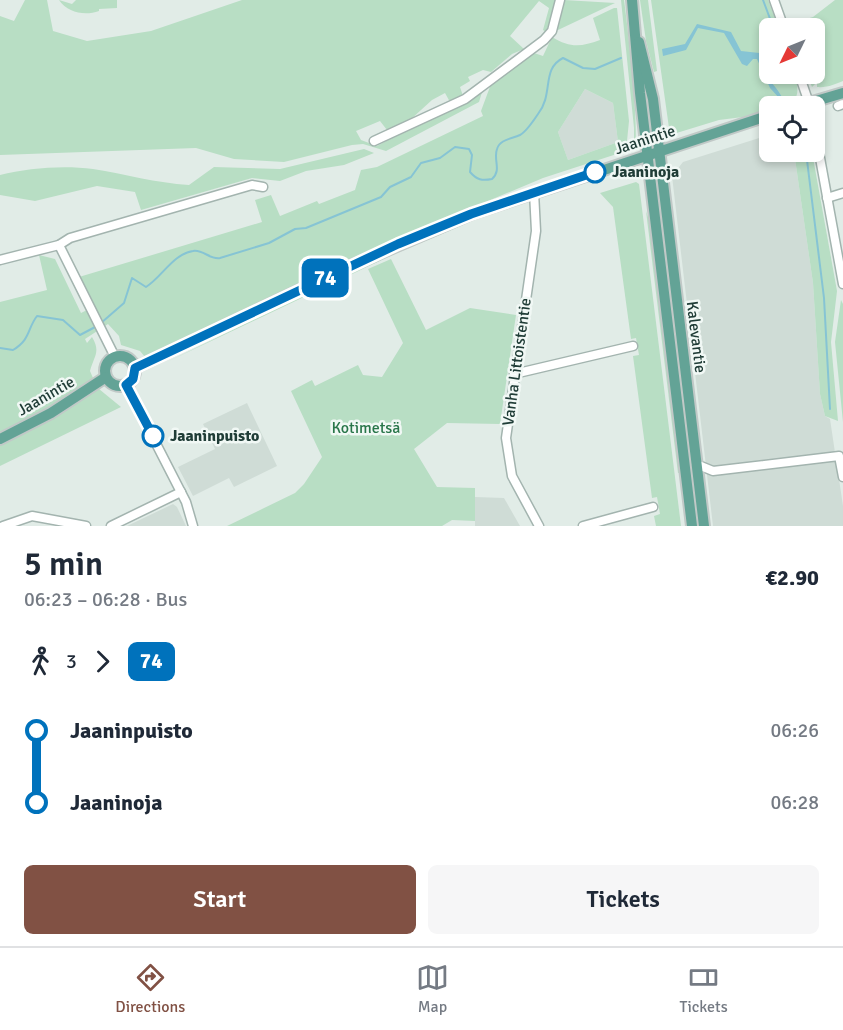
<!DOCTYPE html>
<html lang="en">
<head>
<meta charset="utf-8">
<style>
  :root { --surface:#fff; --page:#f6f6f7; --text:#1f2937; --muted:#747a83; --line:#e0e1e3; --accent:#815144 }
  body { margin:0; font-family:Signika,sans-serif; background:var(--page); color:var(--text); height:100vh; display:flex; flex-direction:column; font-size:22px; white-space:nowrap }
  * { box-sizing:border-box; margin:0 }
  p { font-size:20px; color:var(--muted) }
  .icon { flex:none; width:33px; height:33px; fill:none; stroke:currentColor; stroke-width:2; stroke-linecap:round; stroke-linejoin:round }
  .map { position:relative; height:526px; overflow:hidden }
  .panel { display:flex; flex-direction:column; background:var(--surface); flex:1 }
  .panel>* { flex:none }
  .badge { padding:0 12px; border-radius:9px; font-size:21px; line-height:39px }
  .needle { width:39px; rotate:227deg }
  .buttons { position:absolute; left:759px; top:18px; display:grid; gap:12px }
  .buttons a { display:grid; place-items:center; width:66px; height:66px; border-radius:9px; background:var(--surface); box-shadow:0 3px 9px #0003; font-size:30px }
  .map>.badge { position:absolute; translate:-50% -50%; box-shadow:0 0 0 3px #fff }
  .legs { display:flex; align-items:center; gap:9px; height:66px; padding:0 24px; font-size:20px }
  .legs p { margin-inline-start:auto }
  .overview { display:flex; align-items:center; justify-content:space-between; height:102px; padding:0 24px }
  h1 { font-size:33px; font-weight:600; line-height:45px }
  .cta { display:flex; gap:12px; margin-top:auto; padding:12px 24px }
  .cta a { flex:1; height:69px; border-radius:9px; background:var(--accent); color:#fff; font-size:24px; font-weight:600; line-height:69px; text-align:center }
  .cta a+a { background:var(--page); color:var(--text) }
  ul { padding:0 24px; list-style:none }
  li { display:flex; align-items:center; gap:21px; height:72px; font-size:22px }
  li i { display:grid; place-items:center; width:9px; height:100%; margin:0 8px; background:currentColor }
  li i::after { content:''; width:15px; height:15px; margin:-8px; border:4px solid; border-radius:50%; background:var(--surface) }
  li p { margin-inline-start:auto }
  li:first-child i { background:linear-gradient(#0000 50%,currentColor 0) }
  li:last-child i { background:linear-gradient(currentColor 50%,#0000 0) }
  .menu { display:flex; justify-content:space-around; align-items:center; height:84px; border-top:2px solid var(--line); background:var(--surface); font-size:16px; color:var(--muted) }
  .menu a { display:grid; justify-items:center; gap:3px }
  .menu .current { color:var(--accent) }
  .map>svg:first-child { display:block }
  .built { fill:#cfdcd6 }
  .green { fill:#b8dec4; fill-rule:evenodd }
  .water { fill:#86c4d4 }
  .lines { fill:none; stroke-linecap:round; stroke-linejoin:round }
  .stream { stroke:#86c4d4; stroke-width:2 }
  .minor-casing { stroke:#a3b4af; stroke-width:11 }
  .major-casing { stroke:#c1c9c7; stroke-width:14 }
  .minor { stroke:#fff; stroke-width:8 }
  .major { stroke:#63a396; stroke-width:10 }
  .line-1-casing { stroke:#fff; stroke-width:14 }
  .line-1 { stroke:#0072bc; stroke-width:9 }
  .stop-1-dot { fill:#fff; stroke:#0072bc; stroke-width:3 }
  .labels { text-anchor:middle; dominant-baseline:central; stroke-width:5; stroke-linejoin:round; paint-order:stroke }
  .street-label { font-size:16px; fill:#203d37; stroke:#f1f8f5 }
  .stop-label { font-size:16px; font-weight:bold; fill:#203d37; stroke:#f1f8f5; text-anchor:start }
  .park-label { font-size:16px; fill:#29764a; stroke:#f1f8f5 }
</style>
</head>
<body>
<div class="map">
<svg width="843" height="526" viewBox="0 0 843 526">
  <rect width="100%" height="100%" fill="#e1ece7"/>
  <g class="built">
    <path d="M 585,89 L 613,103 L 618,142 L 568,160 L 558,132 Z"/>
    <path d="M 769,135 L 770,152 L 794,152 L 813,283 L 820,394 L 825,416 L 830,419 L 843,506 L 843,526 L 713,526 L 672,176 L 683,162 Z"/>
    <path d="M 247,403 L 277,466 L 234,487 L 229,478 L 193,496 L 178,467 L 215,449 L 203,424 Z"/>
    <path d="M 475,497 L 504,498 L 520,526 L 475,526 Z"/>
    <path d="M 173,504 L 177,507 L 186,526 L 127,526 Z"/>
  </g>
  <g class="green">
    <path d="M 25,0 L 47,0 L 53,31 L 87,41 L 151,31 L 242,0 L 557,0 L 546,32 L 543,30 L 549,8 L 539,1 L 510,36 L 524,49 L 512,54 L 491,72 L 483,70 L 468,77 L 470,81 L 460,87 L 463,96 L 450,102 L 445,93 L 432,100 L 410,120 L 387,130 L 380,121 L 356,131 L 361,140 L 377,146 L 483,89 L 479,102 L 386,151 L 363,144 L 352,145 L 284,162 L 234,159 L 196,148 L 0,155 L 0,16 L 14,21 Z"/>
    <path d="M 59,0 L 72,4 L 76,0 L 117,0 L 117,8 L 99,9 L 99,11 C 85,16 68,13 59,0 Z"/>
    <path d="M 564,0 L 615,3 L 558,30 L 556,23 Z"/>
    <path d="M 621,0 L 624,0 C 627,21 641,140 634,150 L 634,128 Z"/>
    <path d="M 640,0 L 648,0 L 657,71 L 654,72 L 646,41 Z"/>
    <path d="M 651,0 L 768,0 L 779,28 L 770,28 L 770,74 L 795,74 C 801,98 797,106 770,106 L 769,109 L 743,117 L 719,120 L 670,135 Z"/>
    <path d="M 835,0 L 843,0 L 843,81 C 836,84 827,88 817,87 L 817,82 L 812,87 L 807,74 L 814,74 L 814,28 L 791,28 L 790,24 L 813,17 Z"/>
    <path d="M 614,8 L 617,8 L 629,121 L 626,151 L 543,178 L 395,240 L 155,354 L 145,357 L 140,351 L 121,345 L 119,336 L 108,324 L 85,339 L 87,343 L 92,337 C 101,352 94,356 90,371 L 93,378 L 52,408 L 0,434 L 0,302 L 47,290 L 39,255 L 55,259 L 81,313 L 95,306 L 79,277 L 262,222 L 255,200 L 271,195 L 280,216 L 317,201 L 319,204 L 355,190 L 361,170 L 377,167 L 483,116 L 481,111 L 491,84 L 531,52 L 543,56 L 552,37 C 570,48 581,47 600,40 L 593,18 ZM 585,89 L 613,103 L 618,142 L 568,160 L 558,132 Z"/>
    <path d="M 364,149 L 374,153 L 344,165 L 306,171 L 280,181 L 252,178 L 141,210 L 135,192 L 97,186 L 35,201 L 0,195 L 0,175 C 28,168 63,165 93,169 C 125,174 156,183 189,185 L 214,167 L 280,169 Z"/>
    <path d="M 794,152 L 812,152 L 837,291 L 831,342 L 838,421 L 825,416 L 820,394 L 813,283 Z"/>
    <path d="M 636,182 L 639,184 L 681,526 L 656,526 L 654,516 L 660,514 L 657,497 L 652,498 L 633,356 L 639,355 L 636,338 L 631,339 L 613,207 L 600,193 Z"/>
    <path d="M 646,211 L 651,226 L 680,473 L 678,473 Z"/>
    <path d="M 489,214 L 390,256 L 167,362 L 363,266 Z"/>
    <path d="M 391,259 L 426,330 L 470,308 L 516,315 L 500,424 L 447,423 L 414,449 L 437,487 L 475,488 L 475,521 L 452,520 L 442,526 L 227,526 L 295,493 L 304,484 L 322,457 L 291,391 L 312,380 L 315,386 L 358,365 L 363,375 L 382,377 L 403,343 L 368,269 Z"/>
    <path d="M 841,300 L 843,304 L 843,422 L 835,342 Z"/>
    <path d="M 99,389 L 121,407 L 0,466 L 0,444 L 44,422 Z"/>
  </g>
  <path class="water" d="M 697,24 L 731,32 L 741,51 L 769,54 L 769,58 L 762,58 C 761,75 776,85 782,97 L 780,99 L 770,88 L 757,59 L 753,59 L 747,66 L 742,64 L 724,33 L 698,28 L 686,50 L 663,56 L 662,49 L 685,44 Z"/>
  <g class="lines">
    <g class="stream">
      <path d="M 763,0 L 772,24"/>
      <path d="M 806,152 L 824,298 L 830,409"/>
      <path d="M 101,323 L 124,303 L 132,278 L 146,287 C 162,277 173,254 193,251 C 203,249 210,260 220,258 L 269,243 L 295,229 L 306,228 L 381,197 L 390,187 L 411,177 L 421,163 L 440,158 L 455,147 L 469,149 L 472,155 L 470,172 C 477,180 482,181 492,179 C 502,170 493,160 497,149 C 500,139 512,139 520,135 C 526,132 534,120 538,114 C 554,94 541,69 563,58 L 583,68 L 595,69 L 621,58"/>
      <path d="M 0,348 L 13,350 C 31,339 27,329 37,316 L 63,320 L 80,335 L 97,326"/>
    </g>
    <defs>
      <g id="minor">
        <path d="M 774,0 L 784,28"/>
        <path d="M 799,74 L 810,106"/>
        <path d="M 838,106 L 843,104"/>
        <path d="M 814,125 L 843,284"/>
        <path d="M 374,141 L 465,99 L 544,40 L 552,31 L 560,0"/>
        <path d="M 534,192 L 536,231 L 506,438 L 512,476 L 539,526"/>
        <path d="M 827,198 L 843,193"/>
        <path d="M 59,245 L 115,357"/>
        <path d="M 0,260 L 59,245 L 70,238 L 252,185 L 263,187"/>
        <path d="M 514,374 L 633,346"/>
        <path d="M 126,385 L 186,502 L 193,526"/>
        <path d="M 696,464 L 713,471 L 839,456 L 843,477"/>
        <path d="M 3,526 L 32,516 L 86,526"/>
        <path d="M 111,526 L 181,492"/>
        <path d="M 583,526 L 653,507"/>
      </g>
      <g id="major">
        <path d="M 632,0 L 640,93 L 692,526"/>
        <path d="M 639,42 L 653,99 L 704,526"/>
        <path d="M 799,106 L 843,93"/>
        <circle cx="120" cy="371" r="15"/>
        <path d="M 135,368 L 348,267 L 471,214 L 770,115"/>
        <path d="M 0,439 L 51,413 L 106,377"/>
      </g>
    </defs>
    <use href="#minor" class="minor-casing"/>
    <use href="#major" class="major-casing"/>
    <use href="#minor" class="minor"/>
    <use href="#major" class="major"/>
  </g>
  <g class="lines">
    <defs>
      <path id="line-1" d="M 153,436 L 126,385 L 133,379 L 135,368 L 398,244 L 471,214 L 595,172"/>
    </defs>
    <use href="#line-1" class="line-1-casing"/>
    <use href="#line-1" class="line-1"/>
  </g>
  <g class="stop-1-dot">
    <circle cx="595" cy="172" r="10"/>
    <circle cx="153" cy="436" r="10"/>
  </g>
  <g class="labels">
    <g class="street-label">
      <text transform="translate(645 140) rotate(-18)">Jaanintie</text>
      <text transform="translate(696 337) rotate(83)">Kalevantie</text>
      <text transform="translate(517 362) rotate(-82)">Vanha Littoistentie</text>
      <text transform="translate(46 396) rotate(-30)">Jaanintie</text>
    </g>
    <g class="stop-label">
      <text x="612" y="172">Jaaninoja</text>
      <text x="170" y="436">Jaaninpuisto</text>
    </g>
    <g class="park-label">
      <text x="366" y="428">Kotimetsä</text>
    </g>
  </g>
</svg>
<div class="buttons">
<a><svg class="needle" viewBox="-14 -14 28 28"><path d="M0-13l5 13h-10z" fill="#e53935"/><path d="M0 13l5-13h-10z" fill="#747a83"/></svg></a>
<a><svg class="icon" aria-label="locate" viewBox="0 0 24 24"><circle cx="12" cy="12" r="6"/><path d="M12 2v4M12 18v4M2 12h4M18 12h4"/></svg></a>
</div>
<b class="badge" style="left:325px;top:278px;background:#0072bc;color:#fff">74</b>
</div>
<section class="panel">
<div class="overview"><div><h1>5 min</h1><p>06:23 – 06:28 · Bus</p></div><b>€2.90</b></div>
<div class="legs"><svg class="icon" aria-label="walk" viewBox="0 0 24 24"><circle cx="13" cy="4" r="2"/><path d="M13 8l-2 6 4 7M11 14l-3 7M7 12l3-4h3l4 4"/></svg>3<svg class="icon" aria-label="forward" viewBox="0 0 24 24"><path d="M9 5l7 7-7 7"/></svg><b class="badge" style="background:#0072bc;color:#fff">74</b></div>
<ul>
<li><i style="color:#0072bc"></i><b>Jaaninpuisto</b><p>06:26</p></li>
<li><i style="color:#0072bc"></i><b>Jaaninoja</b><p>06:28</p></li>
</ul>
<div class="cta"><a>Start</a><a>Tickets</a></div>
</section>
<nav class="menu">
<a class="current"><svg class="icon" aria-label="directions" viewBox="0 0 24 24"><path d="M12 3l9 9-9 9-9-9zM9 14v-3h6M13 9l2 2-2 2"/></svg>Directions</a>
<a><svg class="icon" aria-label="map" viewBox="0 0 24 24"><path d="M3 6l6-2 6 2 6-2v14l-6 2-6-2-6 2zM9 4v14M15 6v14"/></svg>Map</a>
<a><svg class="icon" aria-label="tickets" viewBox="0 0 24 24"><path d="M3 7h18v10H3zM15 7v10"/></svg>Tickets</a>
</nav>
</body>
</html>
